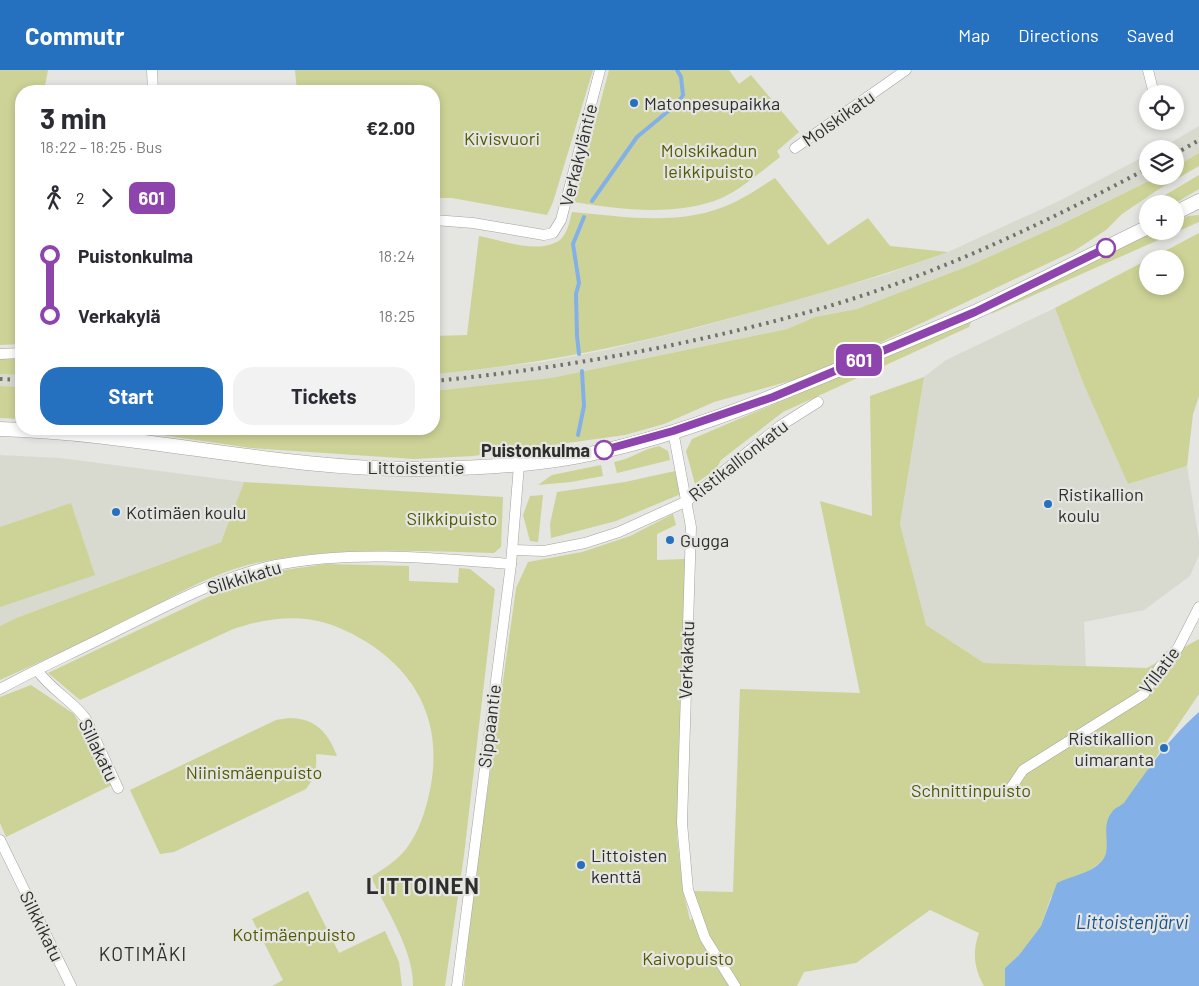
<!DOCTYPE html>
<html lang="en">
<head>
<meta charset="utf-8">
<style>
  :root { --surface:#fff; --page:#f2f2f3; --text:#2b2b33; --muted:#7c7c81; --accent:#2670c0 }
  body { margin:0; font-family:Barlow,sans-serif; background:var(--page); color:var(--text); height:100vh; display:flex; flex-direction:column; font-size:19px; white-space:nowrap }
  * { box-sizing:border-box; margin:0 }
  p { font-size:16px; color:var(--muted) }
  .icon { flex:none; width:28px; height:28px; fill:none; stroke:currentColor; stroke-width:2; stroke-linecap:round; stroke-linejoin:round }
  .map { position:relative; flex:1; overflow:hidden }
  .sheet { position:absolute; left:15px; top:15px; width:425px; height:350px; display:flex; flex-direction:column; background:var(--surface); border-radius:20px; box-shadow:0 2px 8px #0003 }
  .sheet>* { flex:none }
  .badge { padding:0 10px; border-radius:8px; font-size:18px; line-height:32px }
  .tools { position:absolute; left:1139px; top:15px; display:grid; gap:10px }
  .tools a { display:grid; place-items:center; width:45px; height:45px; border-radius:50%; background:var(--surface); box-shadow:0 2px 8px #0003; font-size:25px }
  .map>.badge { position:absolute; translate:-50% -50%; box-shadow:0 0 0 2px #fff }
  .legs { display:flex; align-items:center; gap:8px; height:55px; padding:0 25px; font-size:16px }
  .legs p { margin-inline-start:auto }
  .overview { display:flex; align-items:center; justify-content:space-between; height:85px; padding:0 25px }
  h1 { font-size:28px; font-weight:700; line-height:38px }
  .button { display:flex; gap:10px; margin-top:auto; padding:10px 25px }
  .button a { flex:1; height:58px; border-radius:20px; background:var(--accent); color:#fff; font-size:20px; font-weight:700; line-height:58px; text-align:center }
  .button a+a { background:var(--page); color:var(--text) }
  ul { padding:0 25px; list-style:none }
  li { display:flex; align-items:center; gap:18px; height:60px; font-size:19px }
  li i { display:grid; place-items:center; width:8px; height:100%; margin:0 6px; background:currentColor }
  li i::after { content:''; width:12px; height:12px; margin:-6px; border:4px solid; border-radius:50%; background:var(--surface) }
  li p { margin-inline-start:auto }
  li:first-child i { background:linear-gradient(#0000 50%,currentColor 0) }
  li:last-child i { background:linear-gradient(currentColor 50%,#0000 0) }
  header { display:flex; align-items:center; gap:30px; box-sizing:border-box; height:70px; padding:0 25px; background:var(--accent); color:#fff }
  header strong { font-size:24px }
  nav { display:flex; gap:28px; margin-inline-start:auto; font-size:18px }
  .map>svg:first-child { display:block }
  .built { fill:#d9dacf }
  .green { fill:#cdd396 }
  .water { fill:#83b1e7 }
  .lines { fill:none; stroke-linecap:round; stroke-linejoin:round }
  .stream { stroke:#83b1e7; stroke-width:4 }
  .street-casing { stroke:#a3a3a0; stroke-width:11 }
  .secondary-casing { stroke:#a3a3a0; stroke-width:15 }
  .street { stroke:#fff; stroke-width:10 }
  .secondary { stroke:#fff; stroke-width:14 }
  .rail { stroke:#71716e; stroke-width:4; stroke-dasharray:2.5 5; stroke-linecap:butt }
  .line-1-casing { stroke:#fff; stroke-width:11 }
  .line-1 { stroke:#8e44ad; stroke-width:8 }
  .poi-dot { fill:#2670c0; stroke:#e5e5e1; stroke-width:2 }
  .stop-1-dot { fill:#fff; stroke:#8e44ad; stroke-width:2.5 }
  .labels { text-anchor:middle; dominant-baseline:central; stroke-width:4.5; stroke-linejoin:round; paint-order:stroke }
  .poi-label { font-size:18px; fill:#2e2e2d; stroke:#e5e5e1; text-anchor:start }
  .street-label { font-size:18px; fill:#2e2e2d; stroke:#e5e5e1 }
  .park-label { font-size:18px; fill:#545902; stroke:#e5e5e1 }
  .stop-label { font-size:18px; font-weight:bold; fill:#2e2e2d; stroke:#e5e5e1; text-anchor:end }
  .water-label { font-size:19px; font-style:italic; fill:#155394; stroke:#e5e5e1 }
  .neighbourhood-label { font-size:19px; letter-spacing:1px; fill:#2e2e2d; stroke:#e5e5e1 }
  .district-label { font-size:22px; font-weight:bold; letter-spacing:1px; fill:#2e2e2d; stroke:#e5e5e1 }
</style>
</head>
<body>
<header>
<strong>Commutr</strong>
<nav><a>Map</a><a>Directions</a><a>Saved</a></nav>
</header>
<div class="map">
<svg width="1199" height="916" viewBox="0 0 1199 916">
  <rect width="100%" height="100%" fill="#e5e5e1"/>
  <g class="built">
    <path d="M 1199,56 L 1199,83 L 1175,97 L 1175,79 L 1160,79 Z"/>
    <path d="M 1147,85 L 1148,106 L 1159,106 L 1062,154 L 971,195 L 857,239 L 815,247 L 787,259 L 551,308 L 434,321 L 434,304 L 543,292 L 606,280 L 696,258 L 884,205 L 948,182 L 1059,131 Z"/>
    <path d="M 1055,238 L 1084,315 L 1128,414 L 1187,396 L 1199,471 L 1199,485 L 1190,506 L 1144,540 L 1084,552 L 1086,596 L 984,593 L 925,555 L 900,454 L 924,307 L 946,290 Z"/>
    <path d="M 0,304 L 21,305 L 21,317 L 0,316 Z"/>
    <path d="M 0,385 L 60,388 L 244,412 L 221,472 L 16,548 L 0,556 Z"/>
  </g>
  <g class="green">
    <path d="M 0,0 L 48,0 L 44,21 L 21,21 L 21,274 L 0,275 Z"/>
    <path d="M 295,0 L 593,0 L 553,132 L 547,145 L 452,128 L 434,128 L 434,21 L 297,21 Z"/>
    <path d="M 609,0 L 729,0 L 739,14 L 751,5 L 799,62 L 777,81 L 780,87 C 760,102 738,123 714,131 C 668,146 619,139 574,132 Z"/>
    <path d="M 1199,83 L 1199,96 L 1156,121 L 1122,144 L 1106,160 L 1074,181 L 812,305 L 714,332 L 664,354 L 625,365 L 473,386 L 414,389 L 251,378 L 121,359 L 434,359 L 434,321 L 551,308 L 787,259 L 815,247 L 857,239 L 971,195 L 1062,154 L 1159,106 L 1175,106 L 1175,97 Z"/>
    <path d="M 1199,105 L 1199,119 L 1174,134 L 1150,134 Z"/>
    <path d="M 775,108 L 828,175 L 868,148 L 890,176 L 948,182 C 879,207 809,227 738,246 C 637,274 539,295 434,304 L 434,266 L 467,265 L 479,166 C 502,170 538,185 560,170 C 567,164 570,151 572,142 C 627,147 684,157 735,132 C 749,125 762,116 775,108 Z"/>
    <path d="M 1199,145 L 1199,152 L 991,244 L 996,236 L 1156,161 L 1175,161 L 1175,152 L 1188,146 Z"/>
    <path d="M 1199,163 L 1199,326 L 1193,344 L 1187,396 L 1128,414 L 1084,315 L 1055,238 L 1147,190 L 1148,216 L 1175,216 L 1175,189 L 1150,189 Z"/>
    <path d="M 967,252 L 971,252 L 969,257 L 783,342 L 721,390 L 716,399 L 695,414 L 686,381 L 692,369 Z"/>
    <path d="M 0,289 L 21,289 L 21,305 L 0,304 Z"/>
    <path d="M 924,307 L 900,454 L 926,555 L 984,593 L 1147,598 L 1199,569 L 1199,624 L 1125,733 L 1112,742 L 1107,783 L 1103,791 L 1051,827 L 1041,856 L 1019,885 L 1005,898 L 1005,916 L 984,916 C 974,898 972,882 979,863 L 930,840 L 856,893 L 804,902 L 797,916 L 464,916 L 470,845 L 513,540 L 516,518 L 528,492 L 582,482 L 630,466 L 673,444 L 676,455 L 657,464 L 657,490 L 685,489 L 677,766 L 683,820 L 690,850 L 700,845 L 693,821 L 733,822 L 740,619 L 860,623 L 820,431 L 872,446 L 870,326 Z"/>
    <path d="M 0,316 L 21,317 L 21,349 L 0,348 Z"/>
    <path d="M 659,376 L 668,381 L 670,390 L 617,403 L 614,392 C 631,389 643,379 659,376 Z"/>
    <path d="M 601,395 L 603,406 L 571,412 L 538,415 L 552,405 Z"/>
    <path d="M 675,401 L 681,424 L 616,451 L 551,468 L 550,454 L 557,422 L 625,412 Z"/>
    <path d="M 244,412 L 503,427 L 501,477 L 494,483 C 415,481 334,476 256,493 C 211,503 171,528 130,548 C 88,570 44,590 0,610 L 0,556 L 16,548 L 221,472 Z"/>
    <path d="M 543,425 L 538,472 L 530,471 L 523,445 L 530,426 Z"/>
    <path d="M 71,433 L 95,505 L 0,537 L 0,457 Z"/>
    <path d="M 326,494 L 409,496 L 409,511 L 458,513 L 459,498 L 470,499 L 495,519 L 464,785 L 445,916 L 413,916 C 414,881 386,839 371,807 C 383,799 397,791 406,779 C 419,762 426,740 430,720 C 443,656 420,605 365,571 C 350,562 331,553 313,550 C 286,545 256,551 231,560 L 80,630 L 48,603 L 256,504 Z"/>
    <path d="M 31,615 L 74,644 L 112,715 L 6,767 L 0,753 L 0,627 Z"/>
    <path d="M 289,648 C 315,648 328,662 337,686 L 316,684 C 317,699 315,707 306,719 L 174,782 L 160,784 L 130,720 L 276,650 Z"/>
    <path d="M 308,821 L 339,883 L 385,861 L 399,892 L 402,916 L 272,916 L 283,910 L 252,849 Z"/>
  </g>
  <path class="water" d="M 1199,642 L 1199,916 L 1005,916 L 1005,898 L 1019,885 L 1041,856 L 1057,813 C 1071,806 1091,803 1101,792 C 1114,779 1099,758 1112,742 C 1115,737 1123,736 1126,730 C 1147,700 1171,666 1199,642 Z"/>
  <g class="lines">
    <g class="stream">
      <path d="M 592,131 L 637,67 L 678,33 L 683,25 L 681,7 L 677,0"/>
      <path d="M 579,284 L 577,266 L 576,224 L 579,213 L 573,174 L 584,147"/>
      <path d="M 578,365 L 584,336 L 582,301"/>
    </g>
    <defs>
      <g id="street">
        <path d="M 152,0 L 153,21"/>
        <path d="M 1148,0 L 1154,24"/>
        <path d="M 795,78 L 906,0"/>
        <path d="M 434,150 L 473,153 L 544,165 L 553,163 L 561,150 L 600,0"/>
        <path d="M 0,284 L 21,283"/>
        <path d="M 673,361 L 691,457 L 682,753 L 688,820 L 705,868 L 735,916"/>
        <path d="M 513,480 L 544,481 L 585,473 L 619,462 L 687,431 L 780,356 L 818,332"/>
        <path d="M 37,600 C 51,620 72,630 86,649 L 118,718"/>
        <path d="M 0,619 C 36,599 75,582 112,563 C 165,537 218,507 276,495 C 353,480 434,488 511,494"/>
        <path d="M 1009,721 L 1023,700 L 1144,624 L 1160,597 L 1178,578 L 1199,537"/>
        <path d="M 0,770 L 71,916"/>
        <path d="M 457,916 L 511,494 L 519,395"/>
      </g>
      <g id="secondary">
        <path d="M 1175,143 L 1199,131"/>
        <path d="M 0,359 C 141,363 278,400 419,399 C 471,398 523,396 574,387 C 667,370 756,334 842,298 C 886,279 931,261 975,242 C 1033,215 1090,185 1148,157"/>
      </g>
    </defs>
    <use href="#street" class="street-casing"/>
    <use href="#secondary" class="secondary-casing"/>
    <use href="#street" class="street"/>
    <use href="#secondary" class="secondary"/>
    <g class="rail">
      <path d="M 1175,84 L 1199,70"/>
      <path d="M 0,309 L 21,310"/>
      <path d="M 434,311 C 557,299 681,277 801,244 C 921,212 1038,157 1148,98"/>
    </g>
  </g>
  <g class="lines">
    <defs>
      <path id="line-1" d="M 604,380 L 673,361 L 773,327 L 975,242 L 1106,178"/>
    </defs>
    <use href="#line-1" class="line-1-casing"/>
    <use href="#line-1" class="line-1"/>
  </g>
  <g class="poi-dot">
    <circle cx="634" cy="33" r="5"/>
    <circle cx="1048" cy="434" r="5"/>
    <circle cx="116" cy="442" r="5"/>
    <circle cx="670" cy="470" r="5"/>
    <circle cx="1164" cy="678" r="5"/>
    <circle cx="581" cy="795" r="5"/>
  </g>
  <g class="stop-1-dot">
    <circle cx="1106" cy="178" r="9"/>
    <circle cx="604" cy="380" r="9"/>
  </g>
  <g class="labels">
    <g class="poi-label">
      <text x="644" y="33">Matonpesupaikka</text>
      <text x="1058" y="424">Ristikallion<tspan x="1058" dy="21">koulu</tspan></text>
      <text x="126" y="442">Kotimäen koulu</text>
      <text x="680" y="470">Gugga</text>
      <text x="1154" y="668" text-anchor="end">Ristikallion<tspan x="1154" dy="21">uimaranta</tspan></text>
      <text x="591" y="785">Littoisten<tspan x="591" dy="21">kenttä</tspan></text>
    </g>
    <g class="street-label">
      <text transform="translate(838 48) rotate(-35)">Molskikatu</text>
      <text transform="translate(578 85) rotate(-76)">Verkakyläntie</text>
      <text transform="translate(738 390) rotate(-38)">Ristikallionkatu</text>
      <text x="416" y="397">Littoistentie</text>
      <text transform="translate(244 507) rotate(-17)">Silkkikatu</text>
      <text transform="translate(686 590) rotate(-88)">Verkakatu</text>
      <text transform="translate(1159 600) rotate(-53)">Villatie</text>
      <text transform="translate(489 656) rotate(-83)">Sippaantie</text>
      <text transform="translate(99 680) rotate(64)">Sillakatu</text>
      <text transform="translate(42 856) rotate(64)">Silkkikatu</text>
    </g>
    <g class="park-label">
      <text x="502" y="68">Kivisvuori</text>
      <text x="709" y="80">Molskikadun<tspan x="709" dy="21">leikkipuisto</tspan></text>
      <text x="452" y="448">Silkkipuisto</text>
      <text x="254" y="702">Niinismäenpuisto</text>
      <text x="971" y="720">Schnittinpuisto</text>
      <text x="294" y="864">Kotimäenpuisto</text>
      <text x="688" y="888">Kaivopuisto</text>
    </g>
    <g class="stop-label">
      <text x="590" y="380">Puistonkulma</text>
    </g>
    <g class="water-label">
      <text x="1132" y="851">Littoistenjärvi</text>
    </g>
    <g class="neighbourhood-label">
      <text x="143" y="883">KOTIMÄKI</text>
    </g>
    <g class="district-label">
      <text x="423" y="815">LITTOINEN</text>
    </g>
  </g>
</svg>
<div class="tools">
<a><svg class="icon" aria-label="locate" viewBox="0 0 24 24"><circle cx="12" cy="12" r="6"/><path d="M12 2v4M12 18v4M2 12h4M18 12h4"/></svg></a>
<a><svg class="icon" aria-label="layers" viewBox="0 0 24 24"><path d="M12 4l9 5-9 5-9-5zM3 14l9 5 9-5"/></svg></a>
<a>+</a>
<a>−</a>
</div>
<b class="badge" style="left:859px;top:290px;background:#8e44ad;color:#fff">601</b>
<section class="sheet">
<div class="overview"><div><h1>3 min</h1><p>18:22 – 18:25 · Bus</p></div><b>€2.00</b></div>
<div class="legs"><svg class="icon" aria-label="walk" viewBox="0 0 24 24"><circle cx="13" cy="4" r="2"/><path d="M13 8l-2 6 4 7M11 14l-3 7M7 12l3-4h3l4 4"/></svg>2<svg class="icon" aria-label="forward" viewBox="0 0 24 24"><path d="M9 5l7 7-7 7"/></svg><b class="badge" style="background:#8e44ad;color:#fff">601</b></div>
<ul>
<li><i style="color:#8e44ad"></i><b>Puistonkulma</b><p>18:24</p></li>
<li><i style="color:#8e44ad"></i><b>Verkakylä</b><p>18:25</p></li>
</ul>
<div class="button"><a>Start</a><a>Tickets</a></div>
</section>
</div>
</body>
</html>
